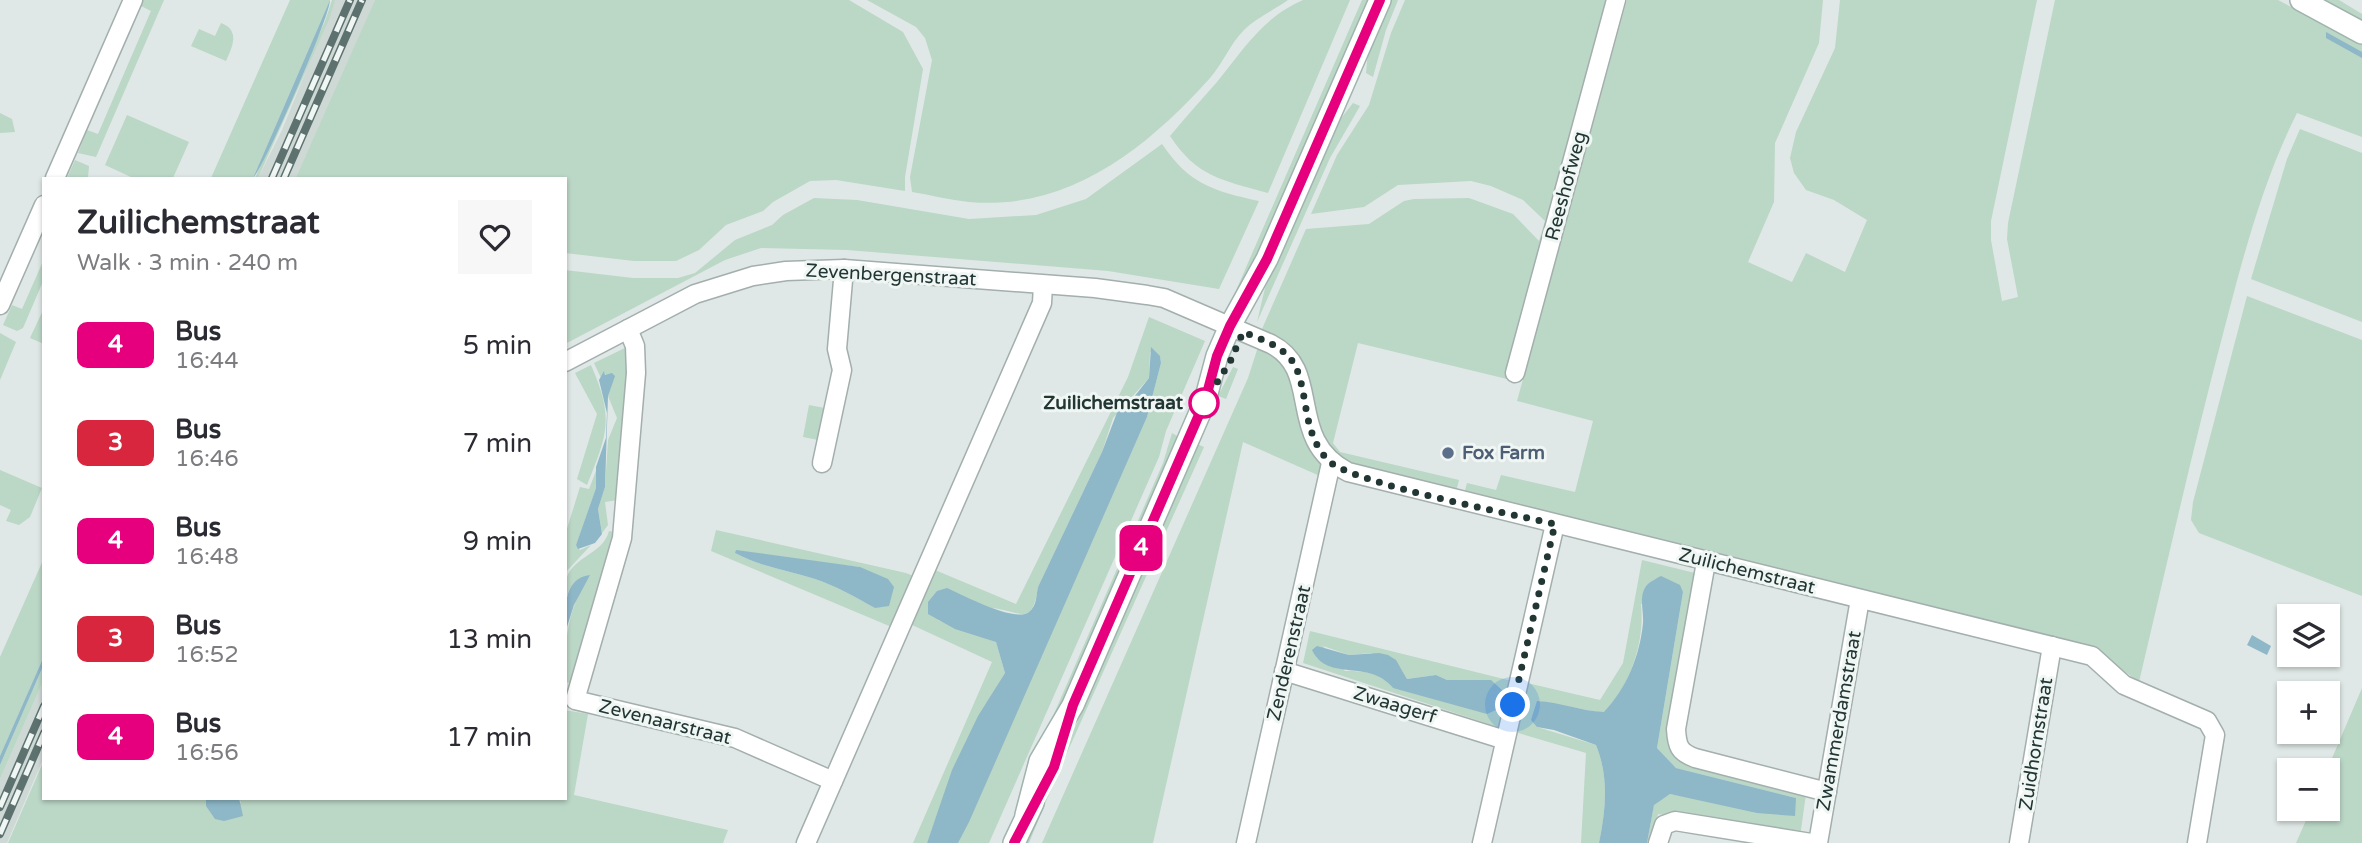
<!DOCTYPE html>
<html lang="en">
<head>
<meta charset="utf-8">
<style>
  :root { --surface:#fff; --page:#f7f7f7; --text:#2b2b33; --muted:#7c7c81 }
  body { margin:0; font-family:"Varela Round",sans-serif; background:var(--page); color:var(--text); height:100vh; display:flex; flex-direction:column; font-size:26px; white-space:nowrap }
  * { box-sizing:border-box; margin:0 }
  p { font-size:23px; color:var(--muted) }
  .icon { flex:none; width:38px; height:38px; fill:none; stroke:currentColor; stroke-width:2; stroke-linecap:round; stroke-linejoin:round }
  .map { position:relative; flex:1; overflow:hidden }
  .sheet { position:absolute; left:42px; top:177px; width:525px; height:623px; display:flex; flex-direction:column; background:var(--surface); border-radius:0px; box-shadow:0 2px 5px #0004 }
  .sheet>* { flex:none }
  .badge { padding:0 14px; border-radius:10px; font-size:24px; line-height:46px }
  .buttons { position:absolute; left:2277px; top:604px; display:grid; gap:14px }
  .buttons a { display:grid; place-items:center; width:63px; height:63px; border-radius:0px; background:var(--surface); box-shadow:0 2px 5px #0004; font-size:35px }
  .you { position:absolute; width:35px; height:35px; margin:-18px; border:5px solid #fff; border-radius:50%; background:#1a73e8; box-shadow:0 0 0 10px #1a73e833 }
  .map>.badge { position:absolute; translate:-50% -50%; box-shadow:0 0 0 4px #fff }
  .round { display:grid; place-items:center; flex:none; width:74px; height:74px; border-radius:0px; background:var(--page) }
  .summary { display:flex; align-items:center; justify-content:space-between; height:119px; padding:0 35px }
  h1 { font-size:33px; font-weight:700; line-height:52px }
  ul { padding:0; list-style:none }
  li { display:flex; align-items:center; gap:21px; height:98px; padding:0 35px }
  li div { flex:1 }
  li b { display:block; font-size:26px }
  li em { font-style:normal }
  li .badge { min-width:77px; font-weight:700; text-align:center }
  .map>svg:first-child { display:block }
  .built { fill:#ced8d5 }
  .green { fill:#bbd7c6; fill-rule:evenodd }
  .water { fill:#8eb7c7 }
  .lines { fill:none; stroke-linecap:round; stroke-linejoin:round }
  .street-casing { stroke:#a3afad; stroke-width:21 }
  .secondary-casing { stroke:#a0b3ae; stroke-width:24 }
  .street { stroke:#fff; stroke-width:18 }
  .secondary { stroke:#fff; stroke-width:21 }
  .rail-casing { stroke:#5d726f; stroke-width:8 }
  .rail { stroke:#eff6f3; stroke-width:5; stroke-dasharray:16; stroke-linecap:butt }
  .line-casing { stroke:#fff; stroke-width:16 }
  .line { stroke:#e6007e; stroke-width:10 }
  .walk { stroke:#223634; stroke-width:7; stroke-dasharray:0 12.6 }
  .stop-dot { fill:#fff; stroke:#e6007e; stroke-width:3.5 }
  .service-dot { fill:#5c6f8a; stroke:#eff6f3; stroke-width:2.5 }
  .labels { text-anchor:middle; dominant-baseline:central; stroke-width:6; stroke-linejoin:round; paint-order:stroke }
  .street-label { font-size:19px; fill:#223634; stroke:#eff6f3 }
  .stop-label { font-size:19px; font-weight:bold; fill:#223634; stroke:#eff6f3; text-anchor:end }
  .service-label { font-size:19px; font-weight:bold; fill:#4e5e75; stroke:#eff6f3; text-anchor:start }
</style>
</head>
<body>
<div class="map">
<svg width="2362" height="843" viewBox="0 0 2362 843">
  <rect width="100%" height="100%" fill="#dfe8e6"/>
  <g class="built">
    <path d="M 335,0 L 375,0 L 298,178 L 258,178 L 282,130 Z"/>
    <path d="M 44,679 L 44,757 L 7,843 L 0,843 L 0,779 Z"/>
  </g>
  <g class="green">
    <path d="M 141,0 L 164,0 L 96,157 L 78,153 L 87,130 L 98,134 L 151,11 L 139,5 Z"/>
    <path d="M 290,0 L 330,0 L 253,178 L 211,178 Z"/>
    <path d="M 332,0 L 335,0 L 330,17 L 258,178 L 255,178 L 325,21 Z"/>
    <path d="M 375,0 L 849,0 L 903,32 L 923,69 L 905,177 L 905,191 L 836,180 L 810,181 L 773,202 L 763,211 L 726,225 L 699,250 L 676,261 L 634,261 L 565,253 L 565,178 L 296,178 Z"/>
    <path d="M 867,0 L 1288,0 C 1274,10 1256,18 1244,30 C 1230,44 1223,63 1210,78 C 1147,148 1069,211 969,202 C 950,200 931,195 912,192 L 910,177 L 932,60 L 925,38 L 916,27 Z"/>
    <path d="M 1303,0 L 1350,0 L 1268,193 C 1222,180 1197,177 1170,136 C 1185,118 1201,100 1217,82 C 1244,49 1262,18 1303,0 Z"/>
    <path d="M 1362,0 L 1368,0 L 1247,281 L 1228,309 Z"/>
    <path d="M 1390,0 L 1398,0 L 1386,30 L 1373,77 L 1366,73 L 1368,52 Z"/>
    <path d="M 1405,0 L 1611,0 L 1507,379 L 1358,343 L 1333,443 L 1340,452 L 1459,480 L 1456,492 C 1424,484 1350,476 1329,450 C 1325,445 1323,436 1321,430 C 1300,381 1326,363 1265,335 L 1262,329 L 1306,229 L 1369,224 L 1404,201 L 1414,199 L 1469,198 L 1513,214 L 1539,241 L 1545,221 L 1523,200 L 1491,186 L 1471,181 L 1398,185 L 1364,207 L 1311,214 L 1337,155 L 1369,105 L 1391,33 Z"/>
    <path d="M 1627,0 L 1823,0 L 1819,43 L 1775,143 L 1774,202 L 1748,262 L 1792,282 L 1806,253 L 1845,272 L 1867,220 L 1834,200 L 1806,190 L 1794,173 L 1790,158 L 1796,132 L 1835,48 L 1840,0 L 2037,0 L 1991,221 L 1991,240 L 2002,301 L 2018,297 L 2007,239 L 2008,223 L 2055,0 L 2278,0 L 2362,45 L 2362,137 L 2297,113 C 2263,180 2243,257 2224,330 C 2193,447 2167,564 2139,682 L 2094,649 L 1464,494 L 1467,483 L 1496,490 L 1501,475 L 1575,492 L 1593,421 L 1517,401 Z"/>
    <path d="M 2325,0 L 2339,0 L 2362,14 L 2362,21 Z"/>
    <path d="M 221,23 C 240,30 233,46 226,61 L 191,46 L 199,29 L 215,36 Z"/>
    <path d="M 1353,103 L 1360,106 L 1330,158 L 1257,322 L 1265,288 L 1335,126 Z"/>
    <path d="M 0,113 L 12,119 L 15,132 L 0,133 Z"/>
    <path d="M 127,115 L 189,142 L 173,178 L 133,178 L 105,165 Z"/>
    <path d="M 2300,129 L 2362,153 L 2362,322 L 2251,279 L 2287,159 Z"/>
    <path d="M 1162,144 C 1189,184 1213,191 1259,201 L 1219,289 L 1108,271 L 847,250 L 761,248 L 725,260 L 565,344 L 565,270 L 633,278 L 678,278 L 695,273 L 735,240 L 772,225 L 783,215 L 814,198 L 857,200 L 969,219 L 1036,215 L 1086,199 Z"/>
    <path d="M 75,160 L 89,166 L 88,178 L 67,178 Z"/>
    <path d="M 44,259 L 44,279 L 23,328 L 17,331 L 3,325 L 12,305 L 22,309 Z"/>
    <path d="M 2247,296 L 2362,340 L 2362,596 L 2199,533 L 2191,520 L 2193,502 Z"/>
    <path d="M 44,308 L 44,344 L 30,338 Z"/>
    <path d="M 1149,317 L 1205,341 L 1166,431 L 1159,457 L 989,843 L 958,843 L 1147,417 L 1161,363 L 1160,356 L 1150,352 L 1149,378 L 1113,418 L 1102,452 L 1038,587 C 1032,628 1021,611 992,608 C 977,606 953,616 938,620 L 996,642 L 1005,673 C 970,729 949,781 927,843 L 913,843 L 992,662 L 910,624 L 935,570 L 1016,604 L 1128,377 Z"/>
    <path d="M 0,333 L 16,342 L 0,380 Z"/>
    <path d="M 627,347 L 629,351 L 618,500 L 605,502 L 608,525 L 602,533 L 598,509 L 605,487 L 608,440 L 617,418 L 608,396 L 611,383 L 604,372 L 601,378 L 594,363 Z"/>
    <path d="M 1258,347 L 1281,359 L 1292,370 L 1310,446 L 1323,467 L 1320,476 L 1243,442 L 1153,843 L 1042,843 L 1248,378 Z"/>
    <path d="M 591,365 C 614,418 608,433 587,485 L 577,479 L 597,414 L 575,373 Z"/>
    <path d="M 1233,367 L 1238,369 L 1226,399 L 1218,396 Z"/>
    <path d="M 809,405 L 830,409 L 823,441 L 803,437 Z"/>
    <path d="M 1172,433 L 1179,437 L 1055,723 L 1037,753 L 1163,463 Z"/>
    <path d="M 1197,444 L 1204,447 L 1062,764 L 1073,732 Z"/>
    <path d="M 0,470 L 42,488 L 30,517 L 19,525 L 6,521 L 11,510 L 0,505 Z"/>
    <path d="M 596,471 L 596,488 L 576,545 L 580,550 L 591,545 L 565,573 L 565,535 L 580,487 L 589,489 Z"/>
    <path d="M 716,530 L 906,573 L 916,577 L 894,628 L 711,551 ZM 735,553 L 860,567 L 875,608 C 855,597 836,586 815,579 C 787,570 761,567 735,553 Z"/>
    <path d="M 609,531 L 615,532 L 612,545 L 570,683 L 565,682 C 565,641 566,613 589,576 L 567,596 L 565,602 C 566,594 565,581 568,574 C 580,554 603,553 609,531 Z"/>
    <path d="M 44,558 L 44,656 L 0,756 L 0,657 Z"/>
    <path d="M 1642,560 L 1695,573 L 1696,584 L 1668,741 L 1675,755 L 1806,794 L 1800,837 L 1658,814 L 1653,843 L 1647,843 L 1654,804 L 1670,794 L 1691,798 L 1796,798 L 1676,768 L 1657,748 L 1683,592 L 1641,604 C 1645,643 1630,685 1604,713 L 1537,701 L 1537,727 L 1596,745 C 1609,777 1606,809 1599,843 L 1581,843 L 1586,753 L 1515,732 L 1527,683 L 1600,700 L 1623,663 Z"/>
    <path d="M 1310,631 L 1512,681 L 1501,728 L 1303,663 ZM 1323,646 L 1349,655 L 1371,653 L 1400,667 L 1407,679 L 1436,675 L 1447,680 L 1491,680 L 1393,688 C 1380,672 1366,671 1345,671 Z"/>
    <path d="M 44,664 L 44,679 L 0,779 L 0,765 Z"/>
    <path d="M 2362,688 L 2362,843 L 2296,843 L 2311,809 L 2328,808 L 2327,770 Z"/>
    <path d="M 565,710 L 588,714 L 574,795 L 728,830 L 723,843 L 8,843 L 44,760 L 44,798 L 206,798 L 206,806 L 241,803 L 239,798 L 565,798 Z"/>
    <path d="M 1057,775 L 1029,843 L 1025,843 Z"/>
  </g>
  <g class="water">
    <path d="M 330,0 C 331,14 265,166 253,178 Z"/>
    <path d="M 2326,32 L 2362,52 L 2362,58 L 2326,38 Z"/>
    <path d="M 1151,347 L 1160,356 L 1161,363 L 1147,417 L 969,822 L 958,843 L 927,843 L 952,770 L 978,716 L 1005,673 L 996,642 L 955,629 L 928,614 L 928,602 L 937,591 L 947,588 C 963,595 1015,623 1029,612 C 1037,606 1036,596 1038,587 L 1102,452 L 1118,410 L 1134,397 L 1149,378 Z"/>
    <path d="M 604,371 L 605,375 L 612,373 L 615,376 L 608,396 L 605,487 L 598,509 L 602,534 L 595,543 L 578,549 L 576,545 L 596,488 L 596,467 L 606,438 L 607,413 L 599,380 Z"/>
    <path d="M 736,550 L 860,567 L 888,579 L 894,587 L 889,606 L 875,608 C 855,597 836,586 815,579 C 787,570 761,567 735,553 Z"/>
    <path d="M 590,575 L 574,605 L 565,633 C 565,613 562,578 590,575 Z"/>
    <path d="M 1661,576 L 1680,585 L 1683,592 L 1657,748 L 1676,768 L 1796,798 L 1795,816 L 1757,813 L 1670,794 L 1654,805 L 1647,843 L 1599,843 C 1606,809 1609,777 1596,745 L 1554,730 L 1537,727 L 1531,720 L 1537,701 C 1560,702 1580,711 1604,712 C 1626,689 1640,656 1643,623 C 1644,610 1638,596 1647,585 C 1650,582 1657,578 1661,576 Z"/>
    <path d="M 2252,635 L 2271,646 L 2267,655 L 2247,645 Z"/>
    <path d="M 1317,646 L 1349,655 L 1379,653 L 1388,655 L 1396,660 L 1407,679 L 1436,675 L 1447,680 L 1491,680 L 1503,691 L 1500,708 L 1487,714 L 1393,688 C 1369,658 1328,683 1312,650 Z"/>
    <path d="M 44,656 L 44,664 L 0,765 L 0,756 Z"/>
    <path d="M 206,798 L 239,798 L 243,816 L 224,821 L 215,819 L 206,806 Z"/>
  </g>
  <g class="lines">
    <defs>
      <g id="street">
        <path d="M 55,178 L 133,0"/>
        <path d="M 0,305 L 44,205"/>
        <path d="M 628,329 L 635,346 L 636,373 L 622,538 L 575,700 L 735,738 L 833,781"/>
        <path d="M 565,362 L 695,294 L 753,276 L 786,271 L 844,269 L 1095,288 L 1147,295 L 1164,298 L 1271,344 C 1324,371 1284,439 1348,472 L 2092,656 L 2124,685 L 2207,721 L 2215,735 L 2197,843"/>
        <path d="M 1515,373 L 1616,0"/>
        <path d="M 822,463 L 842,370 L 837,349 L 844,269"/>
        <path d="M 1706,562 L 1676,729 C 1677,746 1679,752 1695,758 L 1827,792"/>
        <path d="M 1284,671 L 1505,740"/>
        <path d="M 806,843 L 1042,303 L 1043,285"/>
        <path d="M 1246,843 L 1331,463"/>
        <path d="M 1482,843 L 1555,524"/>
        <path d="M 1658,843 L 1664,825 L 1675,821 L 1811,843"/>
        <path d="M 1818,843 L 1860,599"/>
        <path d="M 2019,843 L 2052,646"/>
      </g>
      <g id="secondary">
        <path d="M 2301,0 L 2362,33"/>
        <path d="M 1026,815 L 1040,761 L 1073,705 L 1205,401 L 1217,356 L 1230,326 L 1267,259 L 1380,0"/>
        <path d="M 1014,843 L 1033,803"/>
      </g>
    </defs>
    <use href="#street" class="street-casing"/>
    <use href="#secondary" class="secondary-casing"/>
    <use href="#street" class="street"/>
    <use href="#secondary" class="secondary"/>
    <defs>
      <g id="rail">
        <path d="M 272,178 L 350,0"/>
        <path d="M 284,178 L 362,0"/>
        <path d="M 0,807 L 44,706"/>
        <path d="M 0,834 L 44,733"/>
      </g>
    </defs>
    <use href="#rail" class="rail-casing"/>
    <use href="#rail" class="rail"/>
  </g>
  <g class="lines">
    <defs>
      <path id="line" d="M 1014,843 L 1054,767 L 1073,705 L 1205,401 L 1217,356 L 1230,326 L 1267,259 L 1380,0"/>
    </defs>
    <use href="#line" class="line-casing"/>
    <use href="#line" class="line"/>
    <path class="walk" d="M 1204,403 L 1230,362 L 1243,332 C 1258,338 1274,343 1286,354 C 1312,377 1297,430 1329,461 C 1351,483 1516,515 1555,524 L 1513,705"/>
  </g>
  <circle class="stop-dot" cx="1204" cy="403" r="14"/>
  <circle class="service-dot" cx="1448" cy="453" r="7"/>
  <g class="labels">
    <g class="street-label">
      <text transform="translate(1566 186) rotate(-75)">Reeshofweg</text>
      <text transform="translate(891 275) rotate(3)">Zevenbergenstraat</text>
      <text transform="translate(1747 571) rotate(14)">Zuilichemstraat</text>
      <text transform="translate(1289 653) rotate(-77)">Zenderenstraat</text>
      <text transform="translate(1395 705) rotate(17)">Zwaagerf</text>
      <text transform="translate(1839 721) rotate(-80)">Zwammerdamstraat</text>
      <text transform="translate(665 722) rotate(14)">Zevenaarstraat</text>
      <text transform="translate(2036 744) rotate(-81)">Zuidhornstraat</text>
    </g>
    <g class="stop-label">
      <text x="1183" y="403">Zuilichemstraat</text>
    </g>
    <g class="service-label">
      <text x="1462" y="453">Fox Farm</text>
    </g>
  </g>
</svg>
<div class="buttons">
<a><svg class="icon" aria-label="layers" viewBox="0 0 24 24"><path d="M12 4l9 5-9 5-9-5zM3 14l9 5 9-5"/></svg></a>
<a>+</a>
<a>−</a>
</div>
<div class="you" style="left:1513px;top:705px"></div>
<b class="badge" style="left:1141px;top:548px;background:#e6007e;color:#fff">4</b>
<section class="sheet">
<div class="summary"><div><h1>Zuilichemstraat</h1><p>Walk · 3 min · 240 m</p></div><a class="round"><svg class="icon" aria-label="heart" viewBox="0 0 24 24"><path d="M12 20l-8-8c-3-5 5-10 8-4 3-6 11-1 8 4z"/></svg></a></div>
<ul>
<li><span class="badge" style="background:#e6007e;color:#fff">4</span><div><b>Bus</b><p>16:44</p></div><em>5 min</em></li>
<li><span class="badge" style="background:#d7263d;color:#fff">3</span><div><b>Bus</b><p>16:46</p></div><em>7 min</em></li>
<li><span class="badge" style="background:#e6007e;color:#fff">4</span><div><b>Bus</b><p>16:48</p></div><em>9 min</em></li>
<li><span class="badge" style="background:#d7263d;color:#fff">3</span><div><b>Bus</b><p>16:52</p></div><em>13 min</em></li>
<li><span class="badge" style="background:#e6007e;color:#fff">4</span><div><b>Bus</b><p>16:56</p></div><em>17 min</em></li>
</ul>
</section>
</div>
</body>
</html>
